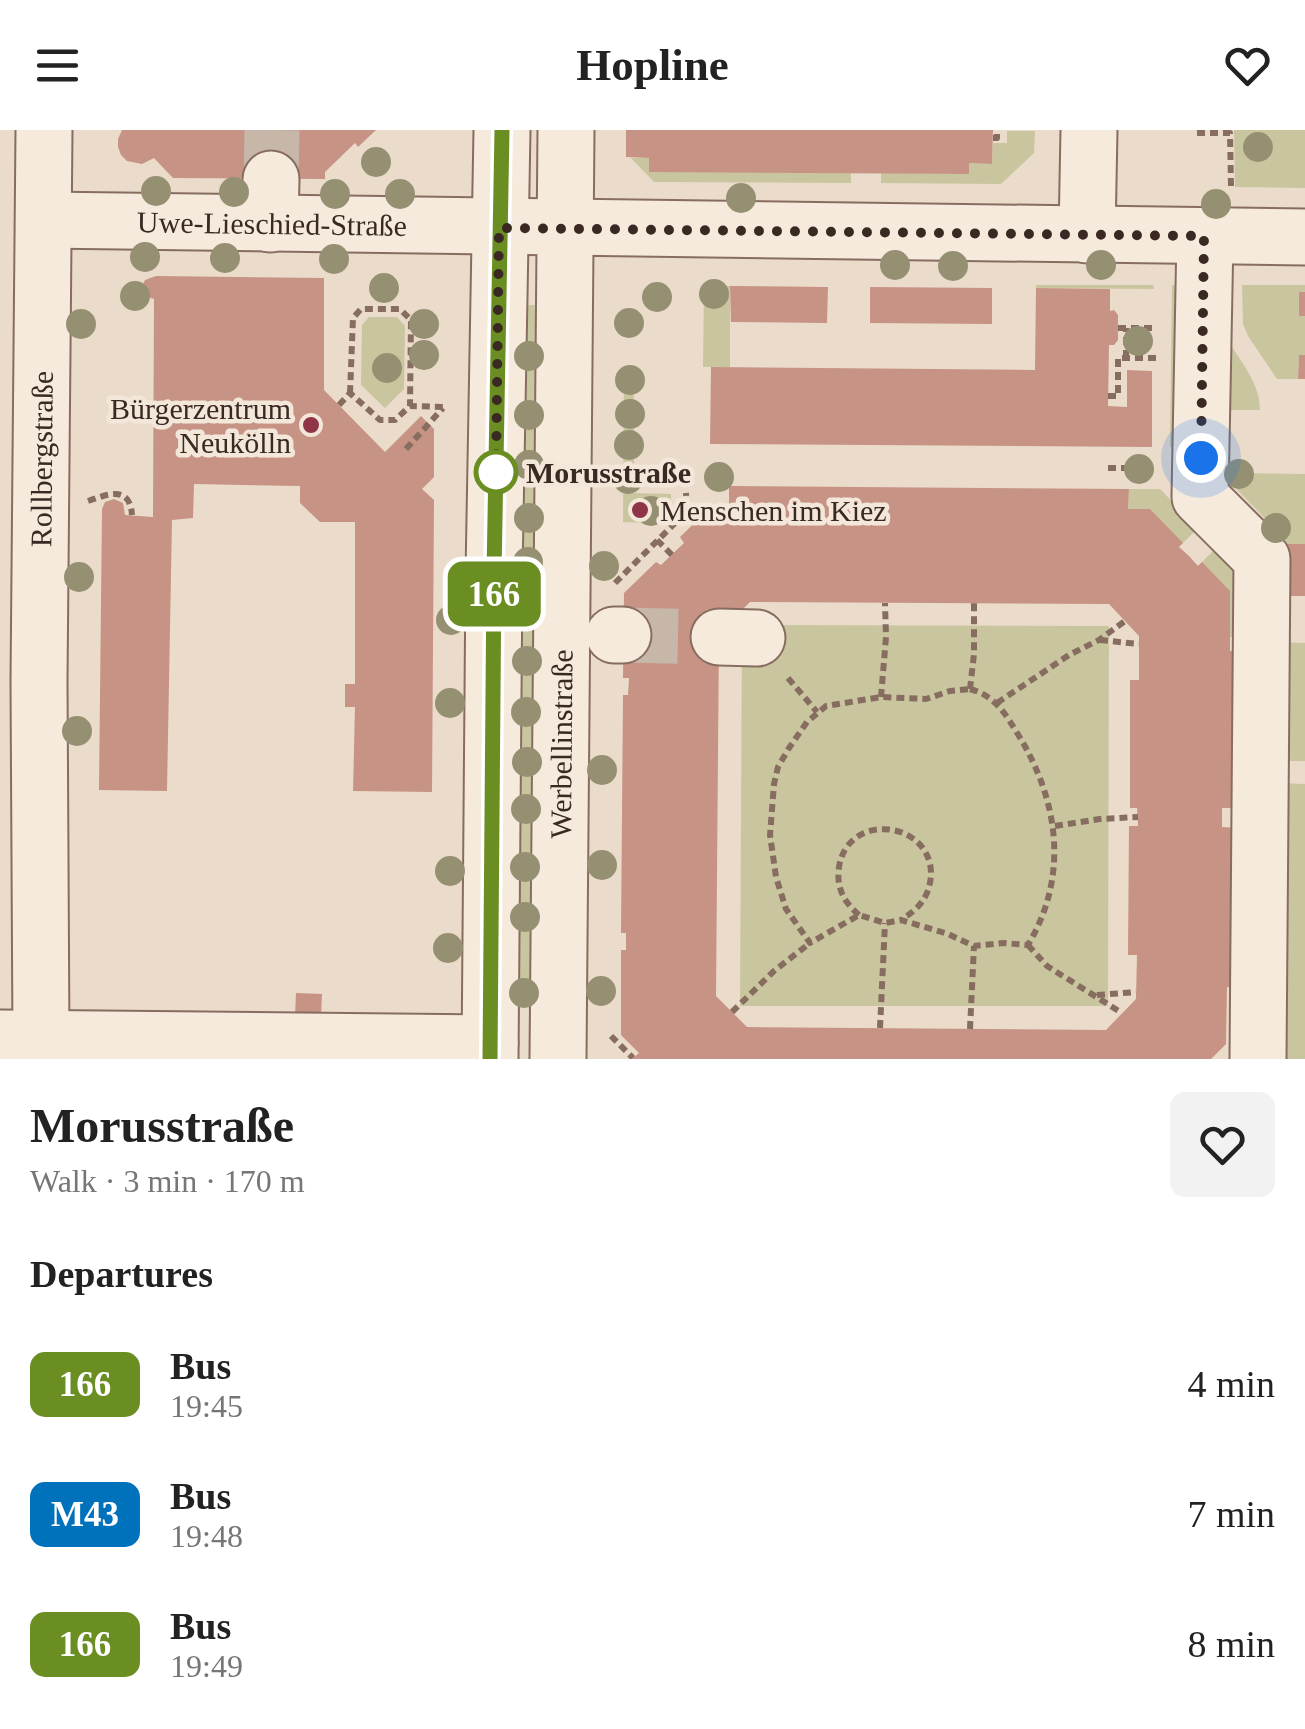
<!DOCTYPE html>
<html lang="en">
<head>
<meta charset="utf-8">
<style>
  :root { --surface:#fff; --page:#f2f2f2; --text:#222; --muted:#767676 }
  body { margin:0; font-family:"Times New Roman",serif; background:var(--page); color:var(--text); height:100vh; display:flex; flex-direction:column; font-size:38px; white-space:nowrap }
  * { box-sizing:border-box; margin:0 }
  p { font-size:32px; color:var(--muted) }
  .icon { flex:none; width:55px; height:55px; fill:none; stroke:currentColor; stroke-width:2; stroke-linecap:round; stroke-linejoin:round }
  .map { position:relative; height:929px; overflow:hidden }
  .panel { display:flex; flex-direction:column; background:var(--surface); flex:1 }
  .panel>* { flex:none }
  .badge { padding:0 20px; border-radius:15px; font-size:35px; line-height:65px }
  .you { position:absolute; width:50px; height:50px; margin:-25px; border:8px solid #fff; border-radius:50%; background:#1a73e8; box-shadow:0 0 0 15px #1a73e833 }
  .map>.badge { position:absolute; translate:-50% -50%; box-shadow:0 0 0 5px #fff }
  h2 { padding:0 30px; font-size:38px; line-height:90px }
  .round { display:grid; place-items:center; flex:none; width:105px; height:105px; border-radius:15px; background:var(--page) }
  .headline { display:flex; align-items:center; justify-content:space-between; height:170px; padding:0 30px }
  h1 { font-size:48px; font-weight:700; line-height:75px }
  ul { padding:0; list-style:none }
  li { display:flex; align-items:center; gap:30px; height:130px; padding:0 30px }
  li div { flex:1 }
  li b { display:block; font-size:38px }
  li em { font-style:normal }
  li .badge { min-width:110px; font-weight:700; text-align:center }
  header { display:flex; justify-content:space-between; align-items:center; height:130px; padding:0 30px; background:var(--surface); font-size:45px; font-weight:700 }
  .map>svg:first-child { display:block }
  .green { fill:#c9c69f }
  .building { fill:#c69384; fill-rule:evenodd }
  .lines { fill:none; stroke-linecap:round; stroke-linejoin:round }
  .minor-tunnel { stroke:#c7b7a8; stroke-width:55; stroke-dasharray:55 28; stroke-linecap:butt }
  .minor-casing { stroke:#876d60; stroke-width:59 }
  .path { stroke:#876d60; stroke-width:6; stroke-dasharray:8 5; stroke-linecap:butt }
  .minor { stroke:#f6eadd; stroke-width:55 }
  .tree { fill:#969073 }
  .line-casing { stroke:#fff; stroke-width:22 }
  .line { stroke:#6b8e23; stroke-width:15 }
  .walk { stroke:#392922; stroke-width:10; stroke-dasharray:0 18 }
  .poi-dot { fill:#903547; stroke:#f3e7d9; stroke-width:4 }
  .stop-dot { fill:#fff; stroke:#6b8e23; stroke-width:5 }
  .labels { text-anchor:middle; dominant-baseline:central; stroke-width:9; stroke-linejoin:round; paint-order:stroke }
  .street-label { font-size:30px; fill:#392922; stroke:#f3e7d9 }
  .poi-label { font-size:30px; fill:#392922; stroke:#f3e7d9; text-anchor:end }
  .stop-label { font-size:30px; font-weight:bold; fill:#392922; stroke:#f3e7d9; text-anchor:start }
</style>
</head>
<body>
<header><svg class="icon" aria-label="menu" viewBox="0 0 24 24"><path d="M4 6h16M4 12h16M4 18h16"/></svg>Hopline<svg class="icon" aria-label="heart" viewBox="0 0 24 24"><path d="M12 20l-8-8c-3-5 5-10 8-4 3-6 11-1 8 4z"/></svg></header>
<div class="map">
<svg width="1305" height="929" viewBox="0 0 1305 929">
  <rect width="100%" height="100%" fill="#ebdbca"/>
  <g class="green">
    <path d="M 1234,0 L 1305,0 L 1305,58 L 1235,57 Z"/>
    <path d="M 1007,1 L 1035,1 L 1034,23 L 1001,54 L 881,53 L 881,43 L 969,44 L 969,33 L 992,34 L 993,13 L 1007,13 Z"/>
    <path d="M 631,28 L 649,28 L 649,41 L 851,43 L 851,53 L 654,52 Z"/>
    <path d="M 1036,155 L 1153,155 L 1154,159 L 1036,158 Z"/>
    <path d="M 1172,155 L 1188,156 L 1185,317 L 1170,317 Z"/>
    <path d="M 1242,155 L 1305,155 L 1305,162 L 1299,162 L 1299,185 L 1305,186 L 1305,225 L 1299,226 L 1298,249 L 1277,249 L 1248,206 L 1243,194 Z"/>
    <path d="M 704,156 L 730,156 L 730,237 L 703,237 Z"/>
    <path d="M 523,175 L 537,175 L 531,876 L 518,875 Z"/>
    <path d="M 369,187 L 397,187 L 405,196 L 404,259 L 385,278 L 361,255 L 362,195 Z"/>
    <path d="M 1229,212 C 1242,234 1260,253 1260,280 L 1228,280 L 1227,343 L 1305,344 L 1305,414 L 1273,414 L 1277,401 L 1223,345 Z"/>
    <path d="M 624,237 L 634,237 L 634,363 L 671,364 L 671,372 L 652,393 L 623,392 Z"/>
    <path d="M 1129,359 L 1160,359 L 1198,398 L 1183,413 L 1128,379 Z"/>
    <path d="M 1217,417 L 1242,443 L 1242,507 L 1223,507 L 1224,462 L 1198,436 Z"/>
    <path d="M 742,495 L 1109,496 L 1108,876 L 740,876 Z"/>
    <path d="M 1281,512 L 1305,513 L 1305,631 L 1281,631 Z"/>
    <path d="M 1280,653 L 1305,654 L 1305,929 L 1270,929 Z"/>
  </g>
  <g class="building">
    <path d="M 122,0 L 376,0 L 358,17 L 355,13 L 325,42 L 325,49 L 173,48 L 154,28 L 142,34 L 127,31 L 121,25 L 118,17 L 118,9 Z"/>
    <path d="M 626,0 L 993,0 L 992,34 L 969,33 L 969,44 L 649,42 L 649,28 L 626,27 Z"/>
    <path d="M 156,146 L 324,148 L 324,260 L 385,322 L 421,286 L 434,299 L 434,347 L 422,359 L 434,370 L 432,662 L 353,661 L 355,577 L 345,577 L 345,554 L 355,554 L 355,392 L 320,392 L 300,373 L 300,356 L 194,354 L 193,388 L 172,390 L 167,661 L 99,660 L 102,379 L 105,372 L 114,369 L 123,373 L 125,385 L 153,387 L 154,169 L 144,166 L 141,158 L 145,150 Z"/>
    <path d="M 730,156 L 828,157 L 827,193 L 731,192 Z"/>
    <path d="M 870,157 L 992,158 L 992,194 L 870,193 Z"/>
    <path d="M 1036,158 L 1110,159 L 1110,181 L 1114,180 L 1118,185 L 1118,210 L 1114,215 L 1109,215 L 1108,276 L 1127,277 L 1127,240 L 1152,241 L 1152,317 L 710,314 L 711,237 L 1035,240 Z"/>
    <rect x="1299" y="162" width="6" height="24"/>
    <path d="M 1299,225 L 1305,225 L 1305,249 L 1298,249 Z"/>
    <path d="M 729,356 L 1129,359 L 1128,379 L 1150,379 L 1183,413 L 1179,417 L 1189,426 L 1198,436 L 1202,432 L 1230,461 L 1230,521 L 1239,521 L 1237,678 L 1222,678 L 1222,697 L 1237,698 L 1236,858 L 1227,857 L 1226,914 L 1211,929 L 632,929 L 639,923 L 621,905 L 621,820 L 626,820 L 626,803 L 621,803 L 623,565 L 628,565 L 629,548 L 623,548 L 624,463 L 656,432 L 661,435 L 684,413 L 680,407 L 711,377 L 729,377 ZM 750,472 L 1109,474 L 1139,506 L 1139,550 L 1130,550 L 1130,678 L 1137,678 L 1138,696 L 1129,696 L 1128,825 L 1137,825 L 1136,869 L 1106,900 L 747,897 L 716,866 L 719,503 Z"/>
    <rect x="1273" y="414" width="32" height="52"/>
    <path d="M 296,863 L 322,864 L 321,887 L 295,887 Z"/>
  </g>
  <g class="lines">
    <g class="minor-tunnel">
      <path d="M 271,49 L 272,0"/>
      <path d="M 623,505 L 719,507"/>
    </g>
    <defs>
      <g id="minor">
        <path id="s1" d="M 44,90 L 1305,107"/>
        <path d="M 270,94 L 271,49"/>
        <path d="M 1087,105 L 1089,0"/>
        <path d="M 1205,106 L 1200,367 L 1262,429 L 1258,929"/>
        <path d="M 614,505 L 623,505"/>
        <path d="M 719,507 L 757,508"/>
        <path d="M 0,908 L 490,913"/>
        <path id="s2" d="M 41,909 L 39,551 L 44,0"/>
        <path d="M 490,929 L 494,444 L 502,0"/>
        <path id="s3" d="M 558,929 L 566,0"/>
      </g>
    </defs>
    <use href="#minor" class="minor-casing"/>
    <g class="path">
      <path d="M 1197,3 L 1230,3 L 1231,56"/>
      <path d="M 993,8 L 997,8 L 997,0"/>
      <path d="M 1118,198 L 1156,198"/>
      <path d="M 1126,228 L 1126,198"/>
      <path d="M 350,263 L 353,188 L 361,179 L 400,179 L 411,190 L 410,276"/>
      <path d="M 1108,266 L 1118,266 L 1118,228 L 1156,228"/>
      <path d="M 339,275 L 350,263 L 380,290 L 395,290 L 410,276 L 446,277"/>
      <path d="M 406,319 L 443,278"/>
      <path d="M 1108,338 L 1152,338"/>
      <path d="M 88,371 C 108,364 130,355 132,385"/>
      <path d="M 657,410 L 672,425"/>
      <path d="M 615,453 L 687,381 L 686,363"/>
      <path d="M 1100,510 L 1139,514"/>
      <path d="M 788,548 L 817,582"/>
      <path d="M 970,559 C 996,566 1006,585 1019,606 C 1059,672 1069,746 1028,815 L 1004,813 L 974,816 L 948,804 L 901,790 L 885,793 L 859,785 L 810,813 L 786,779 L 776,747 L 770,705 L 774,654 L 778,637 L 789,618 L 807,592 L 826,576 L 881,567 L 926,569 L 950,561 Z"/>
      <path d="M 970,559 L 974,524 L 974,473"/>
      <path d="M 881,567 L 886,507 L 885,473"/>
      <path d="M 997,573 L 1069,525 L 1099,510 L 1125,491"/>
      <path d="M 1055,696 L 1100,689 L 1138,687"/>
      <path d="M 859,785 C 844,772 836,758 839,737 C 848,680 933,691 931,746 C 929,767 919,779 902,789"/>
      <path d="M 1028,815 L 1047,836 L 1122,883"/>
      <path d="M 1097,865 L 1136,862"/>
      <path d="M 732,882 L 774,841 L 810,813"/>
      <path d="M 880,898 L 885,793"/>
      <path d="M 970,899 L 974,816"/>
      <path d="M 611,906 L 633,928"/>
    </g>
    <use href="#minor" class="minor"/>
  </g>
  <g class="tree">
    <circle cx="1258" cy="17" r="15"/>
    <circle cx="376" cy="32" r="15"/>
    <circle cx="156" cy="61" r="15"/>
    <circle cx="234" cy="62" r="15"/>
    <circle cx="335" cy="64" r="15"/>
    <circle cx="400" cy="64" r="15"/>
    <circle cx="741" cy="68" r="15"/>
    <circle cx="1216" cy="74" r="15"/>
    <circle cx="145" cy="127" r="15"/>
    <circle cx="225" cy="128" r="15"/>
    <circle cx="334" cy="129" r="15"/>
    <circle cx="895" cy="135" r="15"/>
    <circle cx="1101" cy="135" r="15"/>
    <circle cx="953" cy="136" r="15"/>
    <circle cx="384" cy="158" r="15"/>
    <circle cx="714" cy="164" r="15"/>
    <circle cx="135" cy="166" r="15"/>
    <circle cx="657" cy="167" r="15"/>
    <circle cx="629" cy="193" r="15"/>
    <circle cx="81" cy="194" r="15"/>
    <circle cx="424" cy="194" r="15"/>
    <circle cx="1138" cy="211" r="15"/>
    <circle cx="424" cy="225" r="15"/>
    <circle cx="529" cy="226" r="15"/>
    <circle cx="387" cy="238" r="15"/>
    <circle cx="630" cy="250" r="15"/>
    <circle cx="630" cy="284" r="15"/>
    <circle cx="529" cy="285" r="15"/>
    <circle cx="629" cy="315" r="15"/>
    <circle cx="529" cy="335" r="15"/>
    <circle cx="1139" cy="339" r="15"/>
    <circle cx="1239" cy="344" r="15"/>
    <circle cx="719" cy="347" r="15"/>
    <circle cx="628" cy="349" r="15"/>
    <circle cx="651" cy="381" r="15"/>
    <circle cx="529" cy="388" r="15"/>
    <circle cx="1276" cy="398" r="15"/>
    <circle cx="528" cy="432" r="15"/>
    <circle cx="604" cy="436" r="15"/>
    <circle cx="79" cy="447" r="15"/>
    <circle cx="528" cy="480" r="15"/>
    <circle cx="451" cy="490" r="15"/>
    <circle cx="527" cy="531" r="15"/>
    <circle cx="450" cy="573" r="15"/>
    <circle cx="526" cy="582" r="15"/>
    <circle cx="77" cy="601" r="15"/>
    <circle cx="527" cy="632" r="15"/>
    <circle cx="602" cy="640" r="15"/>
    <circle cx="526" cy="679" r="15"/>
    <circle cx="602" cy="735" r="15"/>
    <circle cx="525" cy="737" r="15"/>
    <circle cx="450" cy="741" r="15"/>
    <circle cx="525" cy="787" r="15"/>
    <circle cx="448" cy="818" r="15"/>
    <circle cx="601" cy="861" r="15"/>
    <circle cx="524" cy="863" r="15"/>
  </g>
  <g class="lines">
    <defs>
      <path id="line" d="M 490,929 L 494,444 L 502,0"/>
    </defs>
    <use href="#line" class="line-casing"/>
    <use href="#line" class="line"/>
    <path class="walk" d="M 496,342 L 499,98 L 1204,106 L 1201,328"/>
  </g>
  <g class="poi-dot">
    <circle cx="311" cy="295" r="10"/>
    <circle cx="640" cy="380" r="10"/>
  </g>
  <circle class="stop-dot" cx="496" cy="342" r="20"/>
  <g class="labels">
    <g class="street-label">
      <text stroke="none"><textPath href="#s1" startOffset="228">Uwe-Lieschied-Straße</textPath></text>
      <text stroke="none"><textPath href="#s2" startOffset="580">Rollbergstraße</textPath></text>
      <text stroke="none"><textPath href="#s3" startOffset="315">Werbellinstraße</textPath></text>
    </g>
    <g class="poi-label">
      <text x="291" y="278">Bürgerzentrum<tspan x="291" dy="34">Neukölln</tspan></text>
      <text x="660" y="380" text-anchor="start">Menschen im Kiez</text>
    </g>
    <g class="stop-label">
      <text x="526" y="342">Morusstraße</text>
    </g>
  </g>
</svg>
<div class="you" style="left:1201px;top:328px"></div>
<b class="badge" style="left:494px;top:464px;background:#6b8e23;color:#fff">166</b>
</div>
<section class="panel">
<div class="headline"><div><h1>Morusstraße</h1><p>Walk · 3 min · 170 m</p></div><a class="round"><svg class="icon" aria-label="heart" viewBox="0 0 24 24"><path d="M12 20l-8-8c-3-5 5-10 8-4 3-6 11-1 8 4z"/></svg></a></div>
<h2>Departures</h2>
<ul>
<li><span class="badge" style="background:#6b8e23;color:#fff">166</span><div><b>Bus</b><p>19:45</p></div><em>4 min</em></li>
<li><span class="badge" style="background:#0072bc;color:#fff">M43</span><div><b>Bus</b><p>19:48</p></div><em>7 min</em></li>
<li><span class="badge" style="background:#6b8e23;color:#fff">166</span><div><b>Bus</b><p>19:49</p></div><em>8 min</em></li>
</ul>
</section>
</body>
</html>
